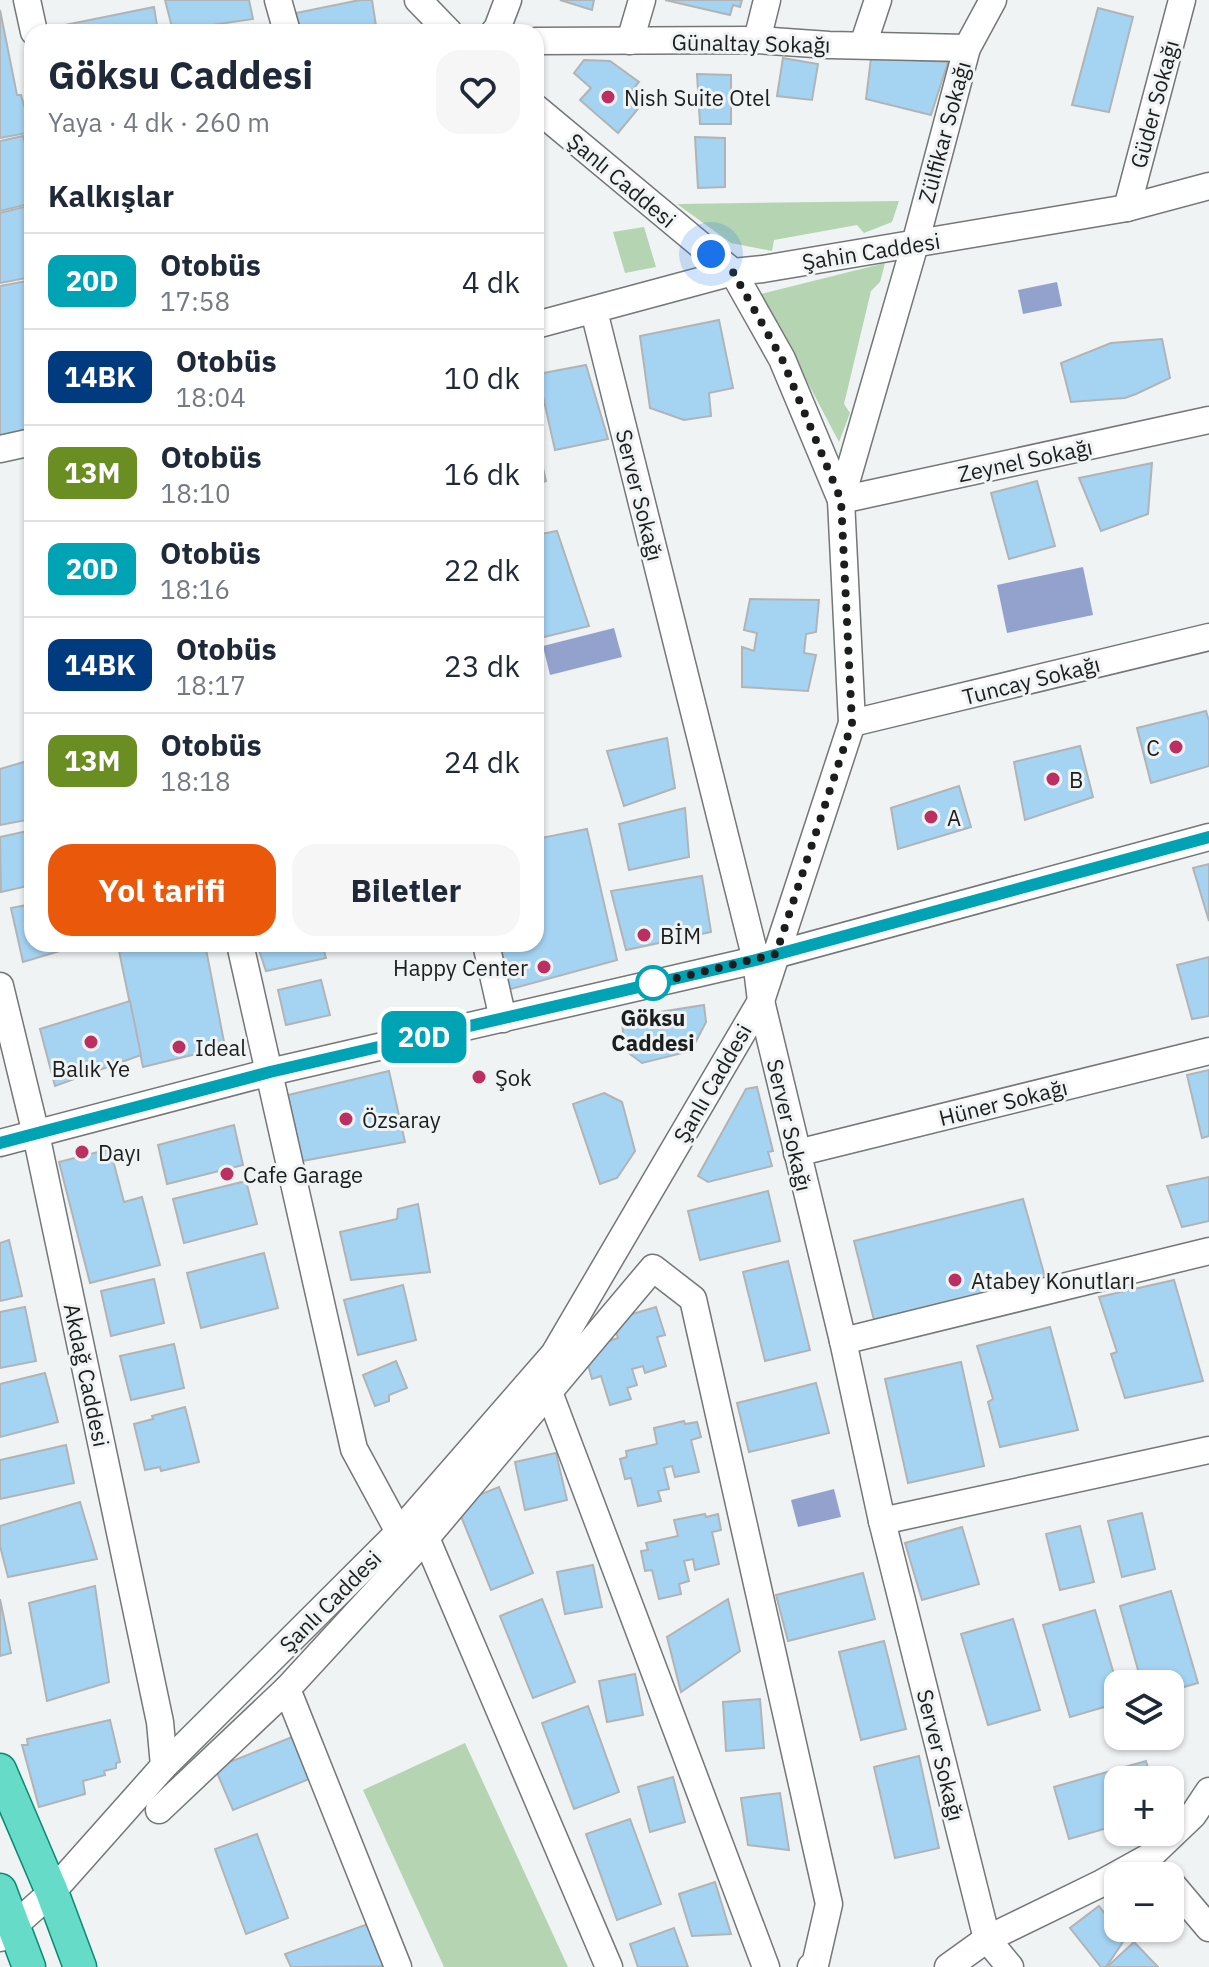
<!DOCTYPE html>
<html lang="tr">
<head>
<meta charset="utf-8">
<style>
  :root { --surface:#fff; --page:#f6f6f7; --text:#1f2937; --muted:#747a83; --line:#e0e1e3; --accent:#ea580c }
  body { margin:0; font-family:"IBM Plex Sans",sans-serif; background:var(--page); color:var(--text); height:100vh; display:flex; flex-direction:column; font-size:30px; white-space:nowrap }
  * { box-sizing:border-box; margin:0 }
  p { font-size:26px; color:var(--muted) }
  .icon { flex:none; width:44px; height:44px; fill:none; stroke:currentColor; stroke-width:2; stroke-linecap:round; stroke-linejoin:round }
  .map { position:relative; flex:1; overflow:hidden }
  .panel { position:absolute; left:24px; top:24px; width:520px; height:928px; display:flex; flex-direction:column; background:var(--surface); border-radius:24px; box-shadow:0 2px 6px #0004 }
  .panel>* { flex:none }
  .badge { padding:0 16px; border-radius:12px; font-size:28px; line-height:52px }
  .tools { position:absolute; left:1104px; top:1670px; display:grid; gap:16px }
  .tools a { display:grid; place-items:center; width:80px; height:80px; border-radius:16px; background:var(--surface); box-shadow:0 2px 6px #0004; font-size:40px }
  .you { position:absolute; width:40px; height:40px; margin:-20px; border:6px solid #fff; border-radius:50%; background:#1a73e8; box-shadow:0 0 0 12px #1a73e833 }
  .map>.badge { position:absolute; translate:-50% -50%; box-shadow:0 0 0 4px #fff }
  h2 { padding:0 24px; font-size:30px; line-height:72px }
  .round { display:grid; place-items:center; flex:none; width:84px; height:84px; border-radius:24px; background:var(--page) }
  .summary { display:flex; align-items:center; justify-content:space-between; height:136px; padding:0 24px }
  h1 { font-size:38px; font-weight:700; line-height:60px }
  .primary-button { display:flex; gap:16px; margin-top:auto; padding:16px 24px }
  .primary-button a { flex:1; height:92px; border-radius:24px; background:var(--accent); color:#fff; font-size:32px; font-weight:700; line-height:92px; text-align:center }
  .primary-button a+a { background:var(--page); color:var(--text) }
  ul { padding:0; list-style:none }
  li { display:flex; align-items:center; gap:24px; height:96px; padding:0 24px; border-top:2px solid var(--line) }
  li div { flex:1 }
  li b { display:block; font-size:30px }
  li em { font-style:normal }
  li .badge { min-width:88px; font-weight:700; text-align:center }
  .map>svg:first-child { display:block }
  .green { fill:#b4d4b2 }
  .water { fill:#93a2cd }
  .building { fill:#a5d4f3; stroke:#b1b4b6; stroke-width:2 }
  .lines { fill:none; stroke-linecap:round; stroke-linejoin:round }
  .minor-casing { stroke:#747777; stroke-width:29 }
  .major-casing { stroke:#0a8973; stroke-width:35 }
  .minor { stroke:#fff; stroke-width:26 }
  .major { stroke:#66dbc7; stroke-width:32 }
  .line-casing { stroke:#fff; stroke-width:18 }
  .line { stroke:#00a3b4; stroke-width:12 }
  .walk { stroke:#1c1d1d; stroke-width:8; stroke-dasharray:0 14.4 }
  .poi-dot { fill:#bc2f61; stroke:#eff3f3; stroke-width:3 }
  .stop-dot { fill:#fff; stroke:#00a3b4; stroke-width:4 }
  .labels { text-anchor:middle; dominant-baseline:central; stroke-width:6; stroke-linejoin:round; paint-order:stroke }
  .street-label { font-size:22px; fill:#1c1d1d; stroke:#eff3f3 }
  .poi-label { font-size:22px; fill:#1c1d1d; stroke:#eff3f3; text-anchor:start }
  .stop-label { font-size:22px; font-weight:bold; fill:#1c1d1d; stroke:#eff3f3 }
</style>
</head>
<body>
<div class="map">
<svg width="1209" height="1967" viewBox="0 0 1209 1967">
  <rect width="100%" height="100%" fill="#eff3f3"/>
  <g class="green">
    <path d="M 899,201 L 892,222 L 864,233 L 857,225 L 774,240 L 772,251 L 731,243 L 677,204 Z"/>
    <path d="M 644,227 L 656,267 L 625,273 L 613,232 Z"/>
    <path d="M 885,263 L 880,282 L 871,291 L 844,404 L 850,413 L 839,442 L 761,294 Z"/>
    <path d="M 465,1743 L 568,1967 L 444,1967 L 363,1790 Z"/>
  </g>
  <g class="water">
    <path d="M 1057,282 L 1062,306 L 1023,314 L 1018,290 Z"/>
    <path d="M 1083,567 L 1093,615 L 1007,633 L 997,585 Z"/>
    <path d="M 614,628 L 622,657 L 550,675 L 543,646 Z"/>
    <path d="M 834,1489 L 841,1517 L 798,1527 L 791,1500 Z"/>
  </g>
  <g class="building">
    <path d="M 165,0 L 249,0 L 253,19 L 173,31 Z"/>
    <path d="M 360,0 L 372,0 L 377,32 L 301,32 L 296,13 Z"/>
    <path d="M 560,0 L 594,0 L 592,10 Z"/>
    <path d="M 665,0 L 742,0 L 740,7 L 733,5 L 730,15 Z"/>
    <path d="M 154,7 L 158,32 L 56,32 L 55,27 Z"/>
    <path d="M 1098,8 L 1133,17 L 1109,112 L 1072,105 Z"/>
    <path d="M 0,10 L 17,95 L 21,95 L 32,132 L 0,138 Z"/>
    <path d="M 783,58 L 818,64 L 812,100 L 777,96 Z"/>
    <path d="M 871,58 L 948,62 L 931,115 L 866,99 Z"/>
    <path d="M 584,60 L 610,61 L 639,82 L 629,94 L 642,104 L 618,133 L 580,100 L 591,88 L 574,73 Z"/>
    <path d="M 697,74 L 731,75 L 731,124 L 700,124 Z"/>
    <path d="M 23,136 L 32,170 L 32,203 L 0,211 L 0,141 Z"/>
    <path d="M 695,137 L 725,138 L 725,187 L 698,188 Z"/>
    <path d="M 32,205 L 32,277 L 0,283 L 0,213 Z"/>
    <path d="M 32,280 L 32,428 L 0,435 L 0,286 Z"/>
    <path d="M 719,320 L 733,388 L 709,393 L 711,416 L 684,420 L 650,408 L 640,336 Z"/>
    <path d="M 1162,339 L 1170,378 L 1136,394 L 1125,398 L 1071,402 L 1061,363 L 1111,343 Z"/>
    <path d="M 586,365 L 608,439 L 555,450 L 538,374 Z"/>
    <path d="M 536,438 L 546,481 L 536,484 Z"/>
    <path d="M 1152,463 L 1148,514 L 1101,531 L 1079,478 Z"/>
    <path d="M 1037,481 L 1055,546 L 1009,559 L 991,493 Z"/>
    <path d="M 557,531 L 589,626 L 536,639 L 536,535 Z"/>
    <path d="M 750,599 L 819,600 L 816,632 L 806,634 L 804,653 L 816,655 L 808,691 L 742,687 L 742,647 L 754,651 L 757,633 L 744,630 Z"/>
    <path d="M 1206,711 L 1209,721 L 1209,766 L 1151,783 L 1137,728 Z"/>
    <path d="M 667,738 L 675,788 L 624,806 L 607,751 Z"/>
    <path d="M 1080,746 L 1093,797 L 1025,820 L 1014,762 Z"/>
    <path d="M 27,761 L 32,786 L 32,819 L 0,825 L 0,769 Z"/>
    <path d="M 959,786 L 971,827 L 898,849 L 891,808 Z"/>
    <path d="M 685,808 L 689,857 L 629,870 L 619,824 Z"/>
    <path d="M 587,829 L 617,960 L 507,990 L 496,944 L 536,944 L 536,839 Z"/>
    <path d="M 32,830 L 32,885 L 1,892 L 0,837 Z"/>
    <path d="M 1209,864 L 1209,921 L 1193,868 Z"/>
    <path d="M 702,876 L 711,932 L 626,950 L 611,891 Z"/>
    <path d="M 32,904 L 32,944 L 83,944 L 23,962 L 11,908 Z"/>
    <path d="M 127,944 L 205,944 L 225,1047 L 143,1067 L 118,946 Z"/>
    <path d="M 257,944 L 322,944 L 326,958 L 266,971 Z"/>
    <path d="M 1209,957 L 1209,1016 L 1192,1019 L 1177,965 Z"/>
    <path d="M 321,980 L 330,1015 L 286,1025 L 278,990 Z"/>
    <path d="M 130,1001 L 141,1055 L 55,1086 L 40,1029 Z"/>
    <path d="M 704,1005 L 706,1022 L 691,1051 L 642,1063 L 626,1051 L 621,1018 Z"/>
    <path d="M 1209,1070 L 1209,1136 L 1202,1138 L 1187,1075 Z"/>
    <path d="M 389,1071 L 405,1142 L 302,1161 L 288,1095 Z"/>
    <path d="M 757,1087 L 773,1151 L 768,1152 L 772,1166 L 708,1182 L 698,1176 L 746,1089 Z"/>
    <path d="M 604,1093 L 622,1102 L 635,1151 L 617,1178 L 600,1184 L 573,1104 Z"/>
    <path d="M 234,1125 L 243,1165 L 167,1184 L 158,1145 Z"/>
    <path d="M 110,1149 L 124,1202 L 142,1197 L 160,1265 L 90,1283 L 59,1162 Z"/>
    <path d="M 1209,1177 L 1209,1221 L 1182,1227 L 1167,1186 Z"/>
    <path d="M 246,1181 L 257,1224 L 184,1243 L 173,1199 Z"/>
    <path d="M 768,1191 L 780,1241 L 700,1260 L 688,1211 Z"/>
    <path d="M 1023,1199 L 1047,1284 L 874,1320 L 854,1241 Z"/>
    <path d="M 418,1204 L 430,1272 L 351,1280 L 340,1232 L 397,1219 L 398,1209 Z"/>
    <path d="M 9,1240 L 22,1296 L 0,1301 L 0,1243 Z"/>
    <path d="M 264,1253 L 278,1308 L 201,1328 L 187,1273 Z"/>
    <path d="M 788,1261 L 810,1350 L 765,1361 L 743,1272 Z"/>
    <path d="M 154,1279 L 164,1323 L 111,1336 L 101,1291 Z"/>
    <path d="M 1174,1280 L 1203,1381 L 1125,1398 L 1111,1354 L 1117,1352 L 1099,1297 Z"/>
    <path d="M 403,1285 L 416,1340 L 358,1355 L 344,1300 Z"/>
    <path d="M 25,1307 L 36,1361 L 0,1368 L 0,1312 Z"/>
    <path d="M 656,1307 L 665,1335 L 657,1337 L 666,1366 L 645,1373 L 643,1366 L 632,1369 L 637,1385 L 627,1388 L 631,1399 L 610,1405 L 601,1376 L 592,1379 L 586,1358 L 592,1346 L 618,1338 L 612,1320 Z"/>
    <path d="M 1050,1327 L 1078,1430 L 1000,1447 L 988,1402 L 993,1399 L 977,1346 Z"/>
    <path d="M 174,1344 L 184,1388 L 131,1400 L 120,1356 Z"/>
    <path d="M 396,1361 L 407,1388 L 389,1395 L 389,1401 L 375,1406 L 363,1375 Z"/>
    <path d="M 961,1362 L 984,1466 L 908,1483 L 885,1379 Z"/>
    <path d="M 45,1373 L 58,1422 L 0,1437 L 0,1384 Z"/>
    <path d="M 816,1383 L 829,1433 L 749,1452 L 737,1403 Z"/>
    <path d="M 185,1407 L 199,1462 L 161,1471 L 160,1467 L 145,1470 L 134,1424 L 153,1419 L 152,1416 Z"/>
    <path d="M 684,1421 L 685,1424 L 697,1422 L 701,1437 L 691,1440 L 699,1472 L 675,1477 L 672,1466 L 664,1468 L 669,1489 L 658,1491 L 661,1501 L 638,1506 L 631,1478 L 625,1479 L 620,1459 L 627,1457 L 626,1451 L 657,1444 L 654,1428 Z"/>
    <path d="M 66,1445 L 74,1483 L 0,1499 L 0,1460 Z"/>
    <path d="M 556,1453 L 567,1500 L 525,1510 L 515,1462 Z"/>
    <path d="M 499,1487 L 533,1573 L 491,1590 L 456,1504 Z"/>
    <path d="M 80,1502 L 97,1559 L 8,1577 L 0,1546 L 0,1526 Z"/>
    <path d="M 1142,1513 L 1155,1569 L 1122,1577 L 1108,1521 Z"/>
    <path d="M 705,1514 L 706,1517 L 718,1514 L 721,1530 L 712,1532 L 719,1564 L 695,1570 L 693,1559 L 684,1561 L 689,1581 L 679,1584 L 681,1594 L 659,1599 L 652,1570 L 645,1571 L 641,1551 L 648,1550 L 646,1543 L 678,1536 L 674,1520 Z"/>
    <path d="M 1080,1526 L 1094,1582 L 1060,1590 L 1046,1534 Z"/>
    <path d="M 962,1527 L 979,1584 L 922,1600 L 905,1543 Z"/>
    <path d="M 593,1565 L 602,1607 L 565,1614 L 557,1572 Z"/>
    <path d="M 863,1573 L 875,1619 L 788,1641 L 776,1595 Z"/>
    <path d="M 95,1586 L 109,1682 L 47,1701 L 29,1603 Z"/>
    <path d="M 1171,1591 L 1198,1683 L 1170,1691 L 1170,1684 L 1142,1684 L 1120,1606 Z"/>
    <path d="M 0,1599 L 11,1653 L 0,1656 Z"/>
    <path d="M 542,1599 L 575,1682 L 533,1698 L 500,1616 Z"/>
    <path d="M 728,1599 L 740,1651 L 681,1692 L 667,1637 Z"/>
    <path d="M 1095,1610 L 1118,1688 L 1118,1703 L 1070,1717 L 1043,1625 Z"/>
    <path d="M 1013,1619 L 1040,1710 L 988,1725 L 961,1634 Z"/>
    <path d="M 884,1641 L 906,1729 L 861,1740 L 839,1652 Z"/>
    <path d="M 635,1674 L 643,1715 L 607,1722 L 599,1681 Z"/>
    <path d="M 760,1699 L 764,1748 L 726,1751 L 723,1702 Z"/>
    <path d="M 588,1706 L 619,1792 L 574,1809 L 542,1723 Z"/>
    <path d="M 110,1720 L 120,1762 L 116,1763 L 116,1768 L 104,1771 L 105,1775 L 83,1781 L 85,1794 L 39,1807 L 22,1745 L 28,1745 L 27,1739 Z"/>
    <path d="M 297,1735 L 314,1777 L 233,1810 L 215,1768 Z"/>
    <path d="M 919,1756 L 939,1848 L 895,1858 L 874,1767 Z"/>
    <path d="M 1146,1761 L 1151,1780 L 1118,1780 L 1118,1825 L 1069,1839 L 1054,1787 Z"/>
    <path d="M 673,1777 L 685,1822 L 650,1832 L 638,1787 Z"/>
    <path d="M 780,1793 L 789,1850 L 748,1845 L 741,1798 Z"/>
    <path d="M 630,1819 L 661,1904 L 617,1920 L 586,1834 Z"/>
    <path d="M 257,1834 L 288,1918 L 246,1934 L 215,1849 Z"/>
    <path d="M 715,1882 L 731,1934 L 692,1936 L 679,1894 Z"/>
    <path d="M 1099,1906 L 1125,1939 L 1106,1967 L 1101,1967 L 1070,1928 Z"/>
    <path d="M 368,1924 L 384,1966 L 291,1967 L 285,1954 Z"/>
    <path d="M 674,1928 L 688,1967 L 638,1967 L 630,1944 Z"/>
    <path d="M 1134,1942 L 1158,1967 L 1107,1967 Z"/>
  </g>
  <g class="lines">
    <defs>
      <g id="minor">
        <path d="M 27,0 L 34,32"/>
        <path d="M 278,0 L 287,32"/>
        <path d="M 418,0 L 449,32"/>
        <path d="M 494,32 L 497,29 L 508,0"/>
        <path d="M 757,40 L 767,0"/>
        <path d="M 536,41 L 757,40 L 829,45 L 967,48"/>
        <path d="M 630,41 L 642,0"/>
        <path d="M 863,45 L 878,0"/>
        <path d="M 1127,208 L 1182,0"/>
        <path d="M 594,311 L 756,960 L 761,1001 L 843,1341 L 882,1521 L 987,1939 L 1010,1967"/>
        <path d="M 536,325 L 733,272 L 763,269 L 1127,208 L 1209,186"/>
        <path d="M 0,449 L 32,442"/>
        <path d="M 841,500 L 915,244 L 967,48 L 993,0"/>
        <path d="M 841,500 L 1209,420"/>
        <path d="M 852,723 L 1209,637"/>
        <path d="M 240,944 L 354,1449 L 399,1532"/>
        <path d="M 486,944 L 503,1019"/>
        <path d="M 0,986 L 36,1134 L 160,1722 L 164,1766"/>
        <path d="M 0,1143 L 270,1072 L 756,960 L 1209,837"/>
        <path d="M 797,1153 L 1209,1051"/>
        <path d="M 843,1341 L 1209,1251"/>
        <path d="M 549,1392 L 766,1967"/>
        <path d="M 882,1521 L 1209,1450"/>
        <path d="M 426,1538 L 609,1967"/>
        <path d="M 287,1689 L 398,1967"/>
        <path d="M 159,1810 L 287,1689 L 426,1538 L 653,1268 L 693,1299 L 829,1904 L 815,1965 L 811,1967"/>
        <path d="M 1170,1882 L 1209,1928"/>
        <path d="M 0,1938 L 52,1892 L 164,1766 L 399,1532 L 554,1354 L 761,1001 L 852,723 L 841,500 L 782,359 L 733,272 L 536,108"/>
        <path d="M 948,1967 L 987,1939 L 1102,1883 L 1149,1857 L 1193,1815 L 1209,1791"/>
      </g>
      <g id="major">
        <path d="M 0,1770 L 52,1892 L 80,1967"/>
        <path d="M 0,1890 L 29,1967"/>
      </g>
    </defs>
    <use href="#minor" class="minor-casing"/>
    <use href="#major" class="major-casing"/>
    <use href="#minor" class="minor"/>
    <use href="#major" class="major"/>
  </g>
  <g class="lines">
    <defs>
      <path id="line" d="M 0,1143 L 270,1072 L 756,960 L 1209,837"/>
    </defs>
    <use href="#line" class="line-casing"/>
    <use href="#line" class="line"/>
    <path class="walk" d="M 653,983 L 644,986 L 776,954 L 852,723 L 841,500 L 782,359 L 733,272 L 711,254"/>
  </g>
  <g class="poi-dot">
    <circle cx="608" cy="97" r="8"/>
    <circle cx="1176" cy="747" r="8"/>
    <circle cx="1053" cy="779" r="8"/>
    <circle cx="931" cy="817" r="8"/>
    <circle cx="644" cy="935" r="8"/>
    <circle cx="544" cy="967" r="8"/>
    <circle cx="91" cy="1042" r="8"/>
    <circle cx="179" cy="1047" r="8"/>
    <circle cx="479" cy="1077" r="8"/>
    <circle cx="346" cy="1119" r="8"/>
    <circle cx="82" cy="1152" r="8"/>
    <circle cx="227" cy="1174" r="8"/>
    <circle cx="955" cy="1280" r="8"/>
  </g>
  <circle class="stop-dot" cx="653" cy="983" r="16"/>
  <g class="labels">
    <g class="street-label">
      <text transform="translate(751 43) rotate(1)">Günaltay Sokağı</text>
      <text transform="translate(1154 104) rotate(-75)">Güder Sokağı</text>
      <text transform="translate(944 132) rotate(-75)">Zülfikar Sokağı</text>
      <text transform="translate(622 180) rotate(40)">Şanlı Caddesi</text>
      <text transform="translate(871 251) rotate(-9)">Şahin Caddesi</text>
      <text transform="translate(1025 460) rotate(-12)">Zeynel Sokağı</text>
      <text transform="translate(640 495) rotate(76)">Server Sokağı</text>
      <text transform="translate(1031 680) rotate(-14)">Tuncay Sokağı</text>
      <text transform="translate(712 1083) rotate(-60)">Şanlı Caddesi</text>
      <text transform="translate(1003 1102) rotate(-14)">Hüner Sokağı</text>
      <text transform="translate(790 1125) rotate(77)">Server Sokağı</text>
      <text transform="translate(87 1375) rotate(78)">Akdağ Caddesi</text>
      <text transform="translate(330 1601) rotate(-45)">Şanlı Caddesi</text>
      <text transform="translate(941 1755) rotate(76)">Server Sokağı</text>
    </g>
    <g class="poi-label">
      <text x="624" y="97">Nish Suite Otel</text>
      <text x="1160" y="747" text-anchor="end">C</text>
      <text x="1069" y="779">B</text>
      <text x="947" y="817">A</text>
      <text x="660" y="935">BİM</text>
      <text x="528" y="967" text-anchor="end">Happy Center</text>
      <text x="195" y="1047">Ideal</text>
      <text x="91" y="1068" text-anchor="middle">Balık Ye</text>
      <text x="495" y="1077">Şok</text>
      <text x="362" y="1119">Özsaray</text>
      <text x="98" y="1152">Dayı</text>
      <text x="243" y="1174">Cafe Garage</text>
      <text x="971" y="1280">Atabey Konutları</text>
    </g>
    <g class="stop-label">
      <text x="653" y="1017">Göksu<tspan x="653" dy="25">Caddesi</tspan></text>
    </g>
  </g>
</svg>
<div class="tools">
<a><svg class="icon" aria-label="layers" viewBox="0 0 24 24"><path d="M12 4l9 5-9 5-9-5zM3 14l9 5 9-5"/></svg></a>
<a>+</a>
<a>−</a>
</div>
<div class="you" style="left:711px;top:254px"></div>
<b class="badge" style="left:424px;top:1037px;background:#00a3b4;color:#fff">20D</b>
<section class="panel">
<div class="summary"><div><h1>Göksu Caddesi</h1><p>Yaya · 4 dk · 260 m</p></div><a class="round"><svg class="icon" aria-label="heart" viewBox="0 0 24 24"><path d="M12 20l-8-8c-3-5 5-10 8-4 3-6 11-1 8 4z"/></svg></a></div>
<h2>Kalkışlar</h2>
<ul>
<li><span class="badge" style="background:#00a3b4;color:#fff">20D</span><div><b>Otobüs</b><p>17:58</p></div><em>4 dk</em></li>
<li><span class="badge" style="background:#003b80;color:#fff">14BK</span><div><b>Otobüs</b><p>18:04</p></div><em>10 dk</em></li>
<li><span class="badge" style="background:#6b8e23;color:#fff">13M</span><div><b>Otobüs</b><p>18:10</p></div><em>16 dk</em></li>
<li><span class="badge" style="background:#00a3b4;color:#fff">20D</span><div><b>Otobüs</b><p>18:16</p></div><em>22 dk</em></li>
<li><span class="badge" style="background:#003b80;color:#fff">14BK</span><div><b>Otobüs</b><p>18:17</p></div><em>23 dk</em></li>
<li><span class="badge" style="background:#6b8e23;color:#fff">13M</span><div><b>Otobüs</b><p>18:18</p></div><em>24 dk</em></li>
</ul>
<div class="primary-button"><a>Yol tarifi</a><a>Biletler</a></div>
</section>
</div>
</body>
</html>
